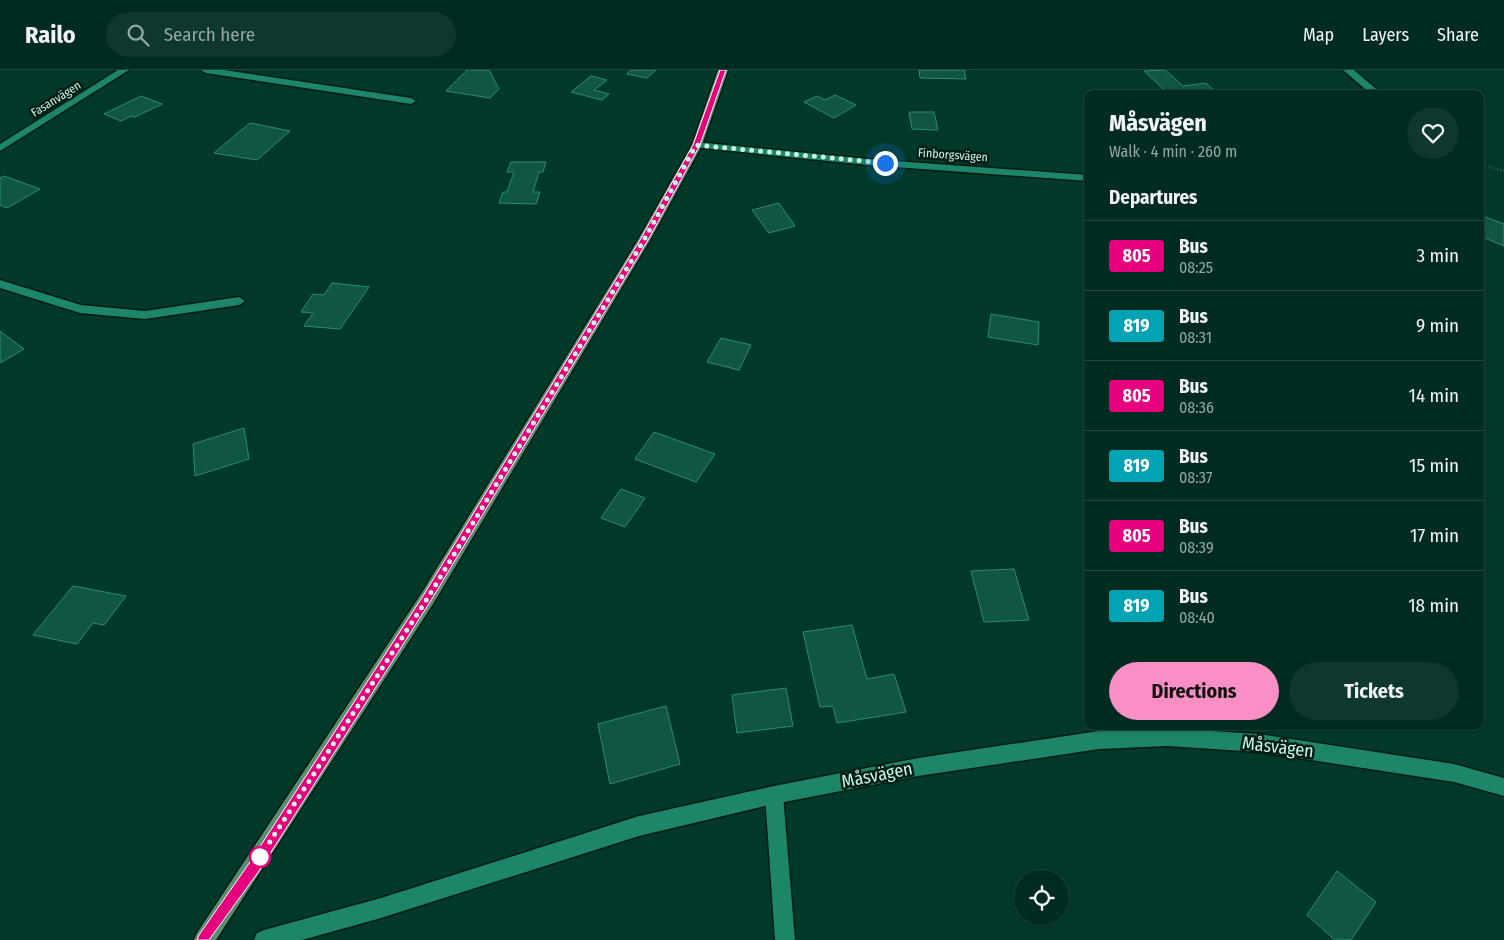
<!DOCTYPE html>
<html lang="en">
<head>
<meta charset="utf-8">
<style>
  :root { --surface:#002b20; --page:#0e372d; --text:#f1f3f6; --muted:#95a7a5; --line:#22473e; --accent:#fa8fc6 }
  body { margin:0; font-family:"Fira Sans Condensed",sans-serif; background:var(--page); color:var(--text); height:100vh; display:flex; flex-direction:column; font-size:19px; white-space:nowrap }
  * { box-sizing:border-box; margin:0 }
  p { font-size:16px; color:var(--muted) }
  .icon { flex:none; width:28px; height:28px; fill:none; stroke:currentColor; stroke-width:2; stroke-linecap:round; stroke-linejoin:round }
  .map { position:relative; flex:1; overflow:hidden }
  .side { position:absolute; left:1084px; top:20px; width:400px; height:640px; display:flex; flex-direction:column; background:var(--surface); border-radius:10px; box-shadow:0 1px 4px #0004,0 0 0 1px var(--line) }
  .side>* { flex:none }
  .badge { padding:0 10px; border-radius:4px; font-size:18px; line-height:32px }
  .buttons { position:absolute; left:1014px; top:800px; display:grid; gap:10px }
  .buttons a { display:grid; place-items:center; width:55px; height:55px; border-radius:50%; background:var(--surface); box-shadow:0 1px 4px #0004,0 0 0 1px var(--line); font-size:25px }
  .you { position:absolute; width:25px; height:25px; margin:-12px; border:4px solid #fff; border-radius:50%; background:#1a73e8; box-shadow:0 0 0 8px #1a73e833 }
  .map>.badge { position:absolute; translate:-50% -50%; box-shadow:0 0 0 2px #fff }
  h2 { padding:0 25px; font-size:19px; line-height:45px }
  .round { display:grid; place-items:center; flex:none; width:52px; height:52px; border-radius:26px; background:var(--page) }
  .headline { display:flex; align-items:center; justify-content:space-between; height:85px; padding:0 25px }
  h1 { font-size:24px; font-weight:700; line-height:38px }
  .cta { display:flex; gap:10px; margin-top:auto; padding:10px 25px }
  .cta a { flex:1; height:58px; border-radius:30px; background:var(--accent); color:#111; font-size:20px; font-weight:700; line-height:58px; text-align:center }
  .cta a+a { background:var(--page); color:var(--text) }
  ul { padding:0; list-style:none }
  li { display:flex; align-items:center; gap:15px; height:70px; padding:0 25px; border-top:1px solid var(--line) }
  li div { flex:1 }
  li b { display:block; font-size:19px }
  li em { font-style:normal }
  li .badge { min-width:55px; font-weight:700; text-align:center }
  header { display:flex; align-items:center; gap:30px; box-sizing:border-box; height:70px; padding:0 25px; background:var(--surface); border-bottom:1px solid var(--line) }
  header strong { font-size:24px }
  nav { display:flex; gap:28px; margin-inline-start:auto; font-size:18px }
  .search { width:350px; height:45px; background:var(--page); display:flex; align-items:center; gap:12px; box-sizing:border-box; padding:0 18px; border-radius:28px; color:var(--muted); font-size:19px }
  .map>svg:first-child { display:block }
  .building { fill:#115642; stroke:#298e70 }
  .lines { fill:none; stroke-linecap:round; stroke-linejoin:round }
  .lane-casing { stroke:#001d14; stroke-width:3 }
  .street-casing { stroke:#001d14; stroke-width:3 }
  .secondary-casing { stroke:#001d14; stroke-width:3 }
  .path { stroke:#649686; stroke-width:2; stroke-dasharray:0.5 2.5; stroke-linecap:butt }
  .lane { fill:#1d8568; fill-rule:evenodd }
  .street { fill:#1d8568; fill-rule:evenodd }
  .secondary { fill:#598e70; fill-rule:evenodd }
  .line { fill:#e6007e; stroke:#fff }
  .walk { stroke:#c9f5e4; stroke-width:5; stroke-dasharray:0 9 }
  .stop-dot { fill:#fff; stroke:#e6007e; stroke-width:2.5 }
  .labels { text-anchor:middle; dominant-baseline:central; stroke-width:5; stroke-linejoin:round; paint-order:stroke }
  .far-street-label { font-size:12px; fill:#c9f5e4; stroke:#001d14 }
  .near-street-label { font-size:18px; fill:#c9f5e4; stroke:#001d14 }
</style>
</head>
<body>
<header>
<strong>Railo</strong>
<div class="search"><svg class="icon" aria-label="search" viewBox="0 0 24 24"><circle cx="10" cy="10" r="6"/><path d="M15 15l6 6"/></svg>Search here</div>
<nav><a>Map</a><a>Layers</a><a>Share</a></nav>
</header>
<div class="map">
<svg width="1504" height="870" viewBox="0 0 1504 870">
  <rect width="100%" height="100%" fill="#00392a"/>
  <g class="building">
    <path d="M 467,0 L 489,0 L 499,19 L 490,28 L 446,21 Z"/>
    <path d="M 631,0 L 656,0 L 647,8 L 627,4 Z"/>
    <path d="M 919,0 L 964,0 L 966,9 L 920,8 Z"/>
    <path d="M 1165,0 L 1183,16 L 1206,13 L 1217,23 L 1169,24 L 1144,1 Z"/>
    <path d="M 591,6 L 607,10 L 594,20 L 609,24 L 602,30 L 571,22 Z"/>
    <path d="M 835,25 L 856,35 L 834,48 L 804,32 L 817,26 L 825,30 Z"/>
    <path d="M 141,26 L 162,34 L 135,47 L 131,46 L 121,51 L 104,44 Z"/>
    <path d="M 909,42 L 934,42 L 938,60 L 912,59 Z"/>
    <path d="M 250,53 L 290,61 L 257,90 L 214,83 Z"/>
    <path d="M 511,92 L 546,92 L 543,102 L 539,102 L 533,122 L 540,122 L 536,134 L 499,133 L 503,122 L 507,122 L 514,102 L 507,102 Z"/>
    <path d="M 4,106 L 40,119 L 7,138 L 0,135 L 0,108 Z"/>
    <path d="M 779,133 L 795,156 L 769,163 L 752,140 Z"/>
    <path d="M 1480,145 L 1504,154 L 1504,176 L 1480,166 Z"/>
    <path d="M 332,213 L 369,217 L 340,259 L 304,256 L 313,243 L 301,242 L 313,224 L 324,225 Z"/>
    <path d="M 991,244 L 1039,252 L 1038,275 L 988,267 Z"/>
    <path d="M 0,261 L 24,279 L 0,293 Z"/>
    <path d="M 721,268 L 751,275 L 739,300 L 707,292 Z"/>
    <path d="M 244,358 L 249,389 L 195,406 L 193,374 Z"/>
    <path d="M 654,362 L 715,384 L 696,412 L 635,389 Z"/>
    <path d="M 621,419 L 645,428 L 625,457 L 601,448 Z"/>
    <path d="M 1014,499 L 1029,550 L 984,552 L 971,501 Z"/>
    <path d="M 73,516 L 126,526 L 104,555 L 93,553 L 77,574 L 33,565 Z"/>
    <path d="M 852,555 L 867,609 L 894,604 L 906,642 L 837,653 L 833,636 L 820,637 L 803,562 Z"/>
    <path d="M 786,618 L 793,656 L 737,663 L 732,625 Z"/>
    <path d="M 666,636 L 680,694 L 610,714 L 598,654 Z"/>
    <path d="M 1337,801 L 1376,832 L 1351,870 L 1335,870 L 1307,845 Z"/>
  </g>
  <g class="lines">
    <defs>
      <g id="lane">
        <path d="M 201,0 L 224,0 L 411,28 L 416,31 L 411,34 L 206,3 Z"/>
        <path d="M 0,210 L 81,235 L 145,241 L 239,227 L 245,231 L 239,235 L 145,249 L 80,243 L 0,218 Z"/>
        <path d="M 774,716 L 781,718 L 783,725 L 795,870 L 775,870 L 765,725 L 767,718 Z"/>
      </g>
      <g id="street">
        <path d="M 118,0 L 129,0 L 0,81 L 0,74 Z"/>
        <path d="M 1343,0 L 1354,0 L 1382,24 L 1371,24 Z"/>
        <path d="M 697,72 L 867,89 L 1088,105 L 1088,111 L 867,95 L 693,77 L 693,73 Z"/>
        <path d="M 1167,658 L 1259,664 L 1454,694 L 1504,708 L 1504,726 L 1454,712 L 1259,682 L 1167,676 L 1099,679 L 918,706 L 774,734 L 639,766 L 381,848 L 302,870 L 254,870 L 257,863 L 264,860 L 381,828 L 639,746 L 774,716 L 918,688 L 1099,661 Z"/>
      </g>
      <path id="secondary" d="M 718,0 L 728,0 L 702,75 L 650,170 L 433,534 L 216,870 L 194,870 L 197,863 L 421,524 L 638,170 L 692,75 Z"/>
    </defs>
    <use href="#lane" class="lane-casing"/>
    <use href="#street" class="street-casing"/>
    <use href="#secondary" class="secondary-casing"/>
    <path class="path" d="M 1480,94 L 1504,101"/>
    <use href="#lane" class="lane"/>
    <use href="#street" class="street"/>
    <use href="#secondary" class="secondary"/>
  </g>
  <path class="line" d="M 720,0 L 726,0 L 700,75 L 648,170 L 430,532 L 259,801 L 209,870 L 197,870 L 199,865 L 250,792 L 423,526 L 640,170 L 693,75 Z"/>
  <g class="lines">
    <path class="walk" d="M 260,787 L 427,529 L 644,170 L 696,75 L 885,93"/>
  </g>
  <circle class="stop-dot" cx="260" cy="787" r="10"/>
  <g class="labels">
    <g class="far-street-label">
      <text transform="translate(56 29) rotate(-32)">Fasanvägen</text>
      <text transform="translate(953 85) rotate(4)">Finborgsvägen</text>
    </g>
    <g class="near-street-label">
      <text transform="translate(1278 677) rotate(7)">Måsvägen</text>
      <text transform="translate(877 705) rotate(-11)">Måsvägen</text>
    </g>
  </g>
</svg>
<div class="buttons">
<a><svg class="icon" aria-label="locate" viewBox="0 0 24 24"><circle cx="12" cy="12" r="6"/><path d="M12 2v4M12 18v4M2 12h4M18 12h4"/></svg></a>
</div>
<div class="you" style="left:885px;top:93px"></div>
<section class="side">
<div class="headline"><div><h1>Måsvägen</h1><p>Walk · 4 min · 260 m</p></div><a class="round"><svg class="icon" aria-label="heart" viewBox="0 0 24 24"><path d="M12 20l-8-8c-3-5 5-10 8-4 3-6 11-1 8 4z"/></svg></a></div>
<h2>Departures</h2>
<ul>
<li><span class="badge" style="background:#e6007e;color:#fff">805</span><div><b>Bus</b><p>08:25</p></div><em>3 min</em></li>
<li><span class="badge" style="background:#00a3b4;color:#fff">819</span><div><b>Bus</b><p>08:31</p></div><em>9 min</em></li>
<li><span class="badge" style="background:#e6007e;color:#fff">805</span><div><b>Bus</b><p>08:36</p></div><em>14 min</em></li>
<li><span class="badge" style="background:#00a3b4;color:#fff">819</span><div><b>Bus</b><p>08:37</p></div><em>15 min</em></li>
<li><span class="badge" style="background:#e6007e;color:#fff">805</span><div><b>Bus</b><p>08:39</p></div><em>17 min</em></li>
<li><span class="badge" style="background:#00a3b4;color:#fff">819</span><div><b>Bus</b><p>08:40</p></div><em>18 min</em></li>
</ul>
<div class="cta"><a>Directions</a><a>Tickets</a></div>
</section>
</div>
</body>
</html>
